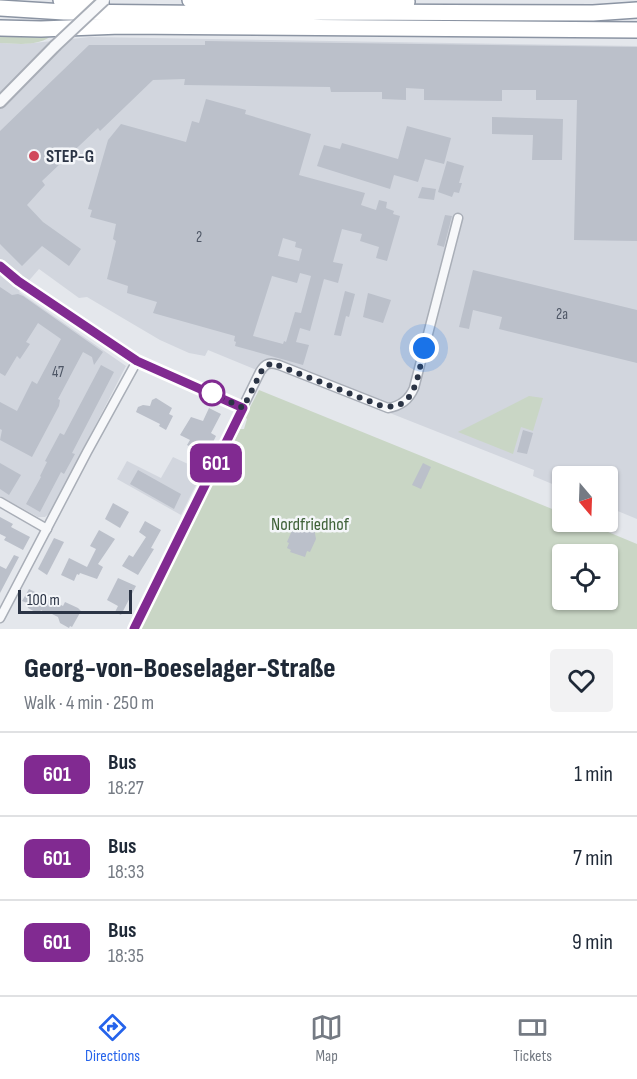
<!DOCTYPE html>
<html lang="en">
<head>
<meta charset="utf-8">
<style>
  :root { --surface:#fff; --page:#f2f2f3; --text:#1f2937; --muted:#747a83; --line:#e0e1e3; --accent:#2563eb }
  body { margin:0; font-family:"Sofia Sans Condensed",sans-serif; background:var(--page); color:var(--text); height:100vh; display:flex; flex-direction:column; font-size:22px; white-space:nowrap }
  * { box-sizing:border-box; margin:0 }
  p { font-size:20px; color:var(--muted) }
  .icon { flex:none; width:33px; height:33px; fill:none; stroke:currentColor; stroke-width:2; stroke-linecap:round; stroke-linejoin:round }
  .map { position:relative; height:629px; overflow:hidden }
  .panel { display:flex; flex-direction:column; background:var(--surface); flex:1 }
  .panel>* { flex:none }
  .badge { padding:0 12px; border-radius:9px; font-size:21px; line-height:39px }
  .needle { width:39px; rotate:161deg }
  .tools { position:absolute; left:552px; top:466px; display:grid; gap:12px }
  .tools a { display:grid; place-items:center; width:66px; height:66px; border-radius:6px; background:var(--surface); box-shadow:0 2px 4px #0004; font-size:30px }
  .scale { position:absolute; left:18px; bottom:15px; width:114px; box-sizing:border-box; padding-left:6px; border:3px solid #2b3445; border-top:0; font-size:16px; line-height:21px; white-space:nowrap; color:#2b3445; -webkit-text-stroke:4px #f4f6f9; paint-order:stroke }
  .you { position:absolute; width:30px; height:30px; margin:-15px; border:4px solid #fff; border-radius:50%; background:#1a73e8; box-shadow:0 0 0 9px #1a73e833 }
  .map>.badge { position:absolute; translate:-50% -50%; box-shadow:0 0 0 3px #fff }
  .round { display:grid; place-items:center; flex:none; width:63px; height:63px; border-radius:6px; background:var(--page) }
  .headline { display:flex; align-items:center; justify-content:space-between; height:102px; padding:0 24px }
  h1 { font-size:28px; font-weight:800; line-height:45px }
  ul { padding:0; list-style:none }
  li { display:flex; align-items:center; gap:18px; height:84px; padding:0 24px; border-top:2px solid var(--line) }
  li div { flex:1 }
  li b { display:block; font-size:22px }
  li em { font-style:normal }
  li .badge { min-width:66px; font-weight:700; text-align:center }
  .dock { display:flex; justify-content:space-around; align-items:center; height:84px; border-top:2px solid var(--line); background:var(--surface); font-size:16px; color:var(--muted) }
  .dock a { display:grid; justify-items:center; gap:3px }
  .dock .selected { color:var(--accent) }
  .map>svg:first-child { display:block }
  .built { fill:#d2d6de }
  .green { fill:#c9d6c5; fill-rule:evenodd }
  .building { fill:#bbc0ca; fill-rule:evenodd }
  .lines { fill:none; stroke-linecap:round; stroke-linejoin:round }
  .minor-casing { stroke:#a9aeb7; stroke-width:11 }
  .tertiary-casing { stroke:#a9aeb7; stroke-width:14 }
  .motorway-casing { stroke:#8b94a3; stroke-width:18 }
  .minor { stroke:#f7f8fa; stroke-width:8 }
  .tertiary { stroke:#f7f8fa; stroke-width:10 }
  .motorway { stroke:#fff; stroke-width:15 }
  .tertiary-bridge-casing { stroke:#a9aeb7; stroke-width:14; stroke-linecap:butt }
  .tertiary-bridge { stroke:#f7f8fa; stroke-width:10 }
  .line-casing { stroke:#fff; stroke-width:14 }
  .line { stroke:#812a91; stroke-width:9 }
  .walk { stroke:#2b3445; stroke-width:6; stroke-dasharray:0 10.8 }
  .poi-dot { fill:#d1495b; stroke:#f4f6f9; stroke-width:2 }
  .stop-dot { fill:#fff; stroke:#812a91; stroke-width:3 }
  .labels { text-anchor:middle; dominant-baseline:central; stroke-width:5; stroke-linejoin:round; paint-order:stroke }
  .number-label { font-size:15px; fill:#4f5766 }
  .poi-label { font-size:18px; font-weight:bold; fill:#2b3445; stroke:#f4f6f9; text-anchor:start }
  .park-label { font-size:18px; fill:#3f6138; stroke:#f4f6f9 }
</style>
</head>
<body>
<div class="map">
<svg width="637" height="629" viewBox="0 0 637 629">
  <rect width="100%" height="100%" fill="#e4e7ec"/>
  <g class="built">
    <path d="M 90,37 L 637,46 L 637,519 L 608,507 L 608,477 L 562,477 L 562,488 L 533,476 L 534,470 L 271,366 L 266,374 L 208,350 L 205,356 L 189,353 L 160,340 L 87,297 L 79,298 L 39,269 L 19,292 L 126,366 L 50,513 L 45,517 L 38,517 L 0,496 L 0,43 L 24,44 Z"/>
    <path d="M 173,457 L 203,471 L 181,515 L 117,479 L 127,461 L 161,478 Z"/>
  </g>
  <g class="green">
    <path d="M 0,33 L 55,33 C 40,47 20,44 0,43 Z"/>
    <path d="M 259,390 L 562,513 L 562,522 L 584,522 L 637,544 L 637,629 L 141,629 L 240,429 L 244,429 L 247,419 L 245,417 ZM 562,555 L 608,555 L 608,600 L 562,600 Z"/>
    <path d="M 529,396 L 543,398 L 533,431 L 521,427 L 513,454 L 458,432 Z"/>
  </g>
  <g class="building">
    <path d="M 205,41 L 637,47 L 637,241 L 574,240 L 577,100 L 536,100 L 536,90 L 502,90 L 502,101 L 424,100 L 424,89 L 406,88 L 406,100 L 382,99 L 382,92 L 331,92 L 330,87 L 184,85 L 185,79 L 153,80 L 100,131 L 98,128 L 42,181 L 45,185 L 27,205 L 43,222 L 81,249 L 69,266 L 42,246 L 22,266 L 0,244 L 0,131 L 89,45 L 205,45 Z"/>
    <path d="M 206,99 L 246,110 L 245,114 L 311,134 L 299,175 L 365,193 L 361,205 L 376,210 L 379,200 L 387,202 L 386,208 L 394,211 L 393,214 L 400,216 L 387,261 L 376,258 L 379,247 L 360,241 L 362,234 L 342,229 L 333,262 L 343,264 L 338,283 L 324,279 L 310,331 L 300,328 L 296,342 L 309,345 L 303,365 L 235,346 L 236,342 L 234,341 L 235,336 L 153,313 L 157,302 L 127,293 L 128,286 L 107,279 L 116,241 L 113,239 L 116,224 L 90,217 L 92,210 L 88,209 L 108,140 L 121,124 L 186,142 L 192,121 L 199,123 ZM 283,238 L 296,242 L 295,247 L 302,249 L 299,261 L 278,256 ZM 300,273 L 311,276 L 301,313 L 295,312 L 286,342 L 284,341 L 283,344 L 253,336 L 272,276 L 297,283 Z"/>
    <path d="M 492,117 L 563,119 L 562,160 L 532,160 L 533,135 L 492,134 Z"/>
    <path d="M 407,126 L 451,138 L 444,164 L 425,159 L 418,182 L 394,175 L 390,189 L 317,166 L 324,145 L 340,149 L 342,143 L 398,159 Z"/>
    <path d="M 447,161 L 464,166 L 459,183 L 462,183 L 459,193 L 454,192 L 452,197 L 438,192 Z"/>
    <path d="M 422,187 L 436,189 L 434,200 L 418,198 Z"/>
    <path d="M 445,215 L 452,216 L 444,247 L 437,245 Z"/>
    <path d="M 473,270 L 637,310 L 637,363 L 499,329 L 502,317 L 473,310 L 469,329 L 459,327 Z"/>
    <path d="M 0,287 L 12,295 L 18,294 L 23,296 L 103,352 L 94,365 L 92,357 L 83,352 L 58,399 L 60,400 L 59,406 L 32,457 L 0,440 L 2,430 L 0,429 L 0,402 L 17,411 L 32,381 L 37,384 L 61,339 L 38,323 L 26,342 L 30,344 L 20,359 L 17,356 L 5,376 L 0,373 Z"/>
    <path d="M 345,291 L 355,294 L 349,317 L 346,316 L 341,336 L 334,335 Z"/>
    <path d="M 368,293 L 391,300 L 383,323 L 363,317 Z"/>
    <path d="M 101,365 L 114,372 L 72,453 L 75,454 L 64,474 L 61,472 L 40,512 L 26,504 L 41,477 L 40,476 L 47,462 L 45,461 L 60,433 L 64,435 Z"/>
    <path d="M 156,398 L 172,408 L 169,414 L 173,416 L 166,430 L 159,426 L 160,424 L 136,412 L 138,407 L 143,405 L 150,406 L 152,400 Z"/>
    <path d="M 209,408 L 221,414 L 211,433 L 216,436 L 209,450 L 198,444 L 195,449 L 187,445 L 190,440 L 180,435 L 191,417 L 203,421 Z"/>
    <path d="M 523,430 L 533,433 L 527,454 L 517,452 Z"/>
    <path d="M 0,463 L 21,475 L 9,495 L 0,489 Z"/>
    <path d="M 423,463 L 431,467 L 421,489 L 412,485 Z"/>
    <path d="M 138,470 L 181,494 L 174,509 L 130,484 Z"/>
    <path d="M 113,503 L 129,512 L 120,528 L 105,519 Z"/>
    <path d="M 0,517 L 13,524 L 11,527 L 30,537 L 23,550 L 4,540 L 6,537 L 0,534 Z"/>
    <path d="M 145,521 L 161,530 L 151,548 L 154,549 L 138,575 L 122,566 L 129,555 L 133,557 L 146,537 L 139,532 Z"/>
    <path d="M 304,523 L 310,524 L 314,528 L 316,539 L 310,552 L 307,551 L 305,557 L 290,552 L 291,550 L 287,548 L 289,543 L 287,542 L 293,528 L 296,529 L 299,525 Z"/>
    <path d="M 99,530 L 115,539 L 98,564 L 103,567 L 97,579 L 80,573 L 79,575 L 77,574 L 74,581 L 61,575 L 69,558 L 87,567 L 96,549 L 90,546 Z"/>
    <path d="M 54,538 L 64,542 L 47,575 L 38,569 Z"/>
    <path d="M 14,555 L 19,557 L 0,593 L 0,566 L 6,569 Z"/>
    <path d="M 118,578 L 136,586 L 121,615 L 115,612 L 118,606 L 107,600 Z"/>
    <path d="M 29,589 L 63,606 L 65,602 L 78,608 L 81,611 L 72,627 L 70,626 L 69,628 L 60,623 L 58,617 L 48,612 L 47,614 L 41,610 L 39,614 L 28,608 L 27,603 L 22,601 Z"/>
  </g>
  <g class="lines">
    <defs>
      <g id="minor">
        <path d="M 0,266 L 18,281 L 137,361 L 243,408"/>
        <path d="M 0,502 L 47,529"/>
        <path d="M 0,618 L 87,452 L 137,361"/>
        <path d="M 134,629 L 260,372 C 265,363 270,362 279,365 L 388,408 C 401,406 409,400 414,388 L 458,218"/>
      </g>
      <path id="tertiary" d="M 0,102 L 55,46"/>
      <g id="motorway">
        <path d="M 61,0 L 101,3"/>
        <path d="M 190,0 L 407,2"/>
        <path d="M 0,8 L 64,12 L 263,14 L 329,12 L 593,13 L 637,10"/>
        <path d="M 0,28 L 41,29 L 121,26 L 637,30"/>
      </g>
    </defs>
    <use href="#minor" class="minor-casing"/>
    <use href="#tertiary" class="tertiary-casing"/>
    <use href="#motorway" class="motorway-casing"/>
    <use href="#minor" class="minor"/>
    <use href="#tertiary" class="tertiary"/>
    <use href="#motorway" class="motorway"/>
    <defs>
      <path id="tertiary-bridge" d="M 55,46 L 104,0"/>
    </defs>
    <use href="#tertiary-bridge" class="tertiary-bridge-casing"/>
    <use href="#tertiary-bridge" class="tertiary-bridge"/>
  </g>
  <g class="lines">
    <defs>
      <path id="line" d="M 0,266 L 18,281 L 137,361 L 243,408 L 134,629"/>
    </defs>
    <use href="#line" class="line-casing"/>
    <use href="#line" class="line"/>
    <path class="walk" d="M 212,393 L 243,408 L 263,368 L 272,363 L 379,405 C 416,415 418,374 424,348"/>
  </g>
  <circle class="poi-dot" cx="34" cy="156" r="6"/>
  <circle class="stop-dot" cx="212" cy="393" r="12"/>
  <g class="labels">
    <g class="number-label">
      <text x="199" y="237">2</text>
      <text x="562" y="314">2a</text>
      <text x="58" y="372">47</text>
    </g>
    <g class="poi-label">
      <text x="46" y="156">STEP-G</text>
    </g>
    <g class="park-label">
      <text x="310" y="524">Nordfriedhof</text>
    </g>
  </g>
</svg>
<div class="tools">
<a><svg class="needle" viewBox="-14 -14 28 28"><path d="M0-13l5 13h-10z" fill="#e53935"/><path d="M0 13l5-13h-10z" fill="#747a83"/></svg></a>
<a><svg class="icon" aria-label="locate" viewBox="0 0 24 24"><circle cx="12" cy="12" r="6"/><path d="M12 2v4M12 18v4M2 12h4M18 12h4"/></svg></a>
</div>
<div class="scale">100 m</div>
<div class="you" style="left:424px;top:348px"></div>
<b class="badge" style="left:216px;top:463px;background:#812a91;color:#fff">601</b>
</div>
<section class="panel">
<div class="headline"><div><h1>Georg-von-Boeselager-Straße</h1><p>Walk · 4 min · 250 m</p></div><a class="round"><svg class="icon" aria-label="heart" viewBox="0 0 24 24"><path d="M12 20l-8-8c-3-5 5-10 8-4 3-6 11-1 8 4z"/></svg></a></div>
<ul>
<li><span class="badge" style="background:#812a91;color:#fff">601</span><div><b>Bus</b><p>18:27</p></div><em>1 min</em></li>
<li><span class="badge" style="background:#812a91;color:#fff">601</span><div><b>Bus</b><p>18:33</p></div><em>7 min</em></li>
<li><span class="badge" style="background:#812a91;color:#fff">601</span><div><b>Bus</b><p>18:35</p></div><em>9 min</em></li>
</ul>
</section>
<nav class="dock">
<a class="selected"><svg class="icon" aria-label="directions" viewBox="0 0 24 24"><path d="M12 3l9 9-9 9-9-9zM9 14v-3h6M13 9l2 2-2 2"/></svg>Directions</a>
<a><svg class="icon" aria-label="map" viewBox="0 0 24 24"><path d="M3 6l6-2 6 2 6-2v14l-6 2-6-2-6 2zM9 4v14M15 6v14"/></svg>Map</a>
<a><svg class="icon" aria-label="tickets" viewBox="0 0 24 24"><path d="M3 7h18v10H3zM15 7v10"/></svg>Tickets</a>
</nav>
</body>
</html>
